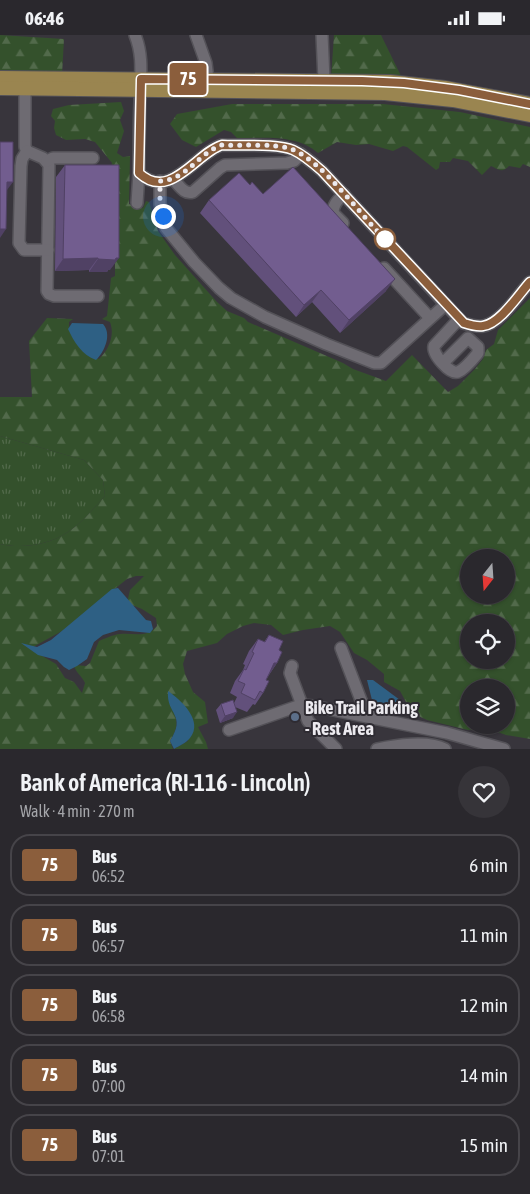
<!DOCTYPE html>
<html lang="en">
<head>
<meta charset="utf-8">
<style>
  :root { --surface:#2a282d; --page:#363439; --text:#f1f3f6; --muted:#a5a6aa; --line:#464449 }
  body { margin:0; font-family:"Asap Condensed",sans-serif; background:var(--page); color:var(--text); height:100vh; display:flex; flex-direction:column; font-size:19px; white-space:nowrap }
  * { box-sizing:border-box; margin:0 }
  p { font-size:16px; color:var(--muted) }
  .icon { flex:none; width:28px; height:28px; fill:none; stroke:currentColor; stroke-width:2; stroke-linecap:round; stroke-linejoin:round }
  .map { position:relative; height:714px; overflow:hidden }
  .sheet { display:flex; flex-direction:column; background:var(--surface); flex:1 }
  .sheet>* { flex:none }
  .badge { padding:0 10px; border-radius:4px; font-size:18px; line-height:32px }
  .needle { width:32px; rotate:197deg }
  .buttons { position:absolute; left:460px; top:514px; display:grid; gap:10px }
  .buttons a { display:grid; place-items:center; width:55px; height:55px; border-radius:50%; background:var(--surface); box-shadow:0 1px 4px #0004,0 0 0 1px var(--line); font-size:25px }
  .you { position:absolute; width:25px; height:25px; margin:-12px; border:4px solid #fff; border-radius:50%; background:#1a73e8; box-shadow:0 0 0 8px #1a73e833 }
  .map>.badge { position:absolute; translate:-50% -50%; box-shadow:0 0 0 2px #fff }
  .round { display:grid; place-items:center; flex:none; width:52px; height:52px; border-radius:26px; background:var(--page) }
  .summary { display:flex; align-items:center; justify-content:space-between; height:85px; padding:0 20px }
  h1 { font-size:24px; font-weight:600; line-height:38px }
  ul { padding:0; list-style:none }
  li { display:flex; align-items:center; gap:15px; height:62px; margin:0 10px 8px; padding:0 10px; border:2px solid var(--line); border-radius:20px }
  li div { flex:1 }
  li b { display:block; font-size:19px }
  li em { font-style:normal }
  li .badge { min-width:55px; font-weight:700; text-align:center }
  .status { display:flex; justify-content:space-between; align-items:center; height:35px; padding:0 25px; background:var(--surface); direction:ltr }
  .status svg { height:14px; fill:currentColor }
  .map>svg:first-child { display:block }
  .grass { fill:url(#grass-tufts) }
  .forest { fill:url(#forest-firs); fill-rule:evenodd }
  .water { fill:#2e6084 }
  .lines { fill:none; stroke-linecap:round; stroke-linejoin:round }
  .minor-casing { stroke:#545258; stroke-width:14 }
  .major-casing { stroke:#545258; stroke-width:16 }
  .minor { stroke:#6e6b72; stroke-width:11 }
  .major { stroke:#9a8550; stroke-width:14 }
  .wall { fill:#62507b }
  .shaded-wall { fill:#504164 }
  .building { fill:#725d8f; stroke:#504164 }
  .line-casing { stroke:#fff; stroke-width:11 }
  .line { stroke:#8b5e3c; stroke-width:8 }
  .walk { stroke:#eceaef; stroke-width:5; stroke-dasharray:0 9 }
  .stop-dot { fill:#fff; stroke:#8b5e3c; stroke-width:2.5 }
  .service-dot { fill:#5c6f8a; stroke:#2e2b32; stroke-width:2 }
  .labels { text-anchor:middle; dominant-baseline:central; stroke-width:4; stroke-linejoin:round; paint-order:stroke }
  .poi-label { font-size:18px; font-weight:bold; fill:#eceaef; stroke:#2e2b32; text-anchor:start }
</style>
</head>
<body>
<div class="status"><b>06:46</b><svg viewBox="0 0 49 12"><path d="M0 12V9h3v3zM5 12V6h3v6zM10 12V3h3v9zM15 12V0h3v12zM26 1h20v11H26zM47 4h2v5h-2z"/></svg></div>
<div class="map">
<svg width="530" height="714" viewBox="0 0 530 714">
  <defs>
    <pattern id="grass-tufts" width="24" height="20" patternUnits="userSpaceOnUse" patternTransform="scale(1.25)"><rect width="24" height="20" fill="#34512c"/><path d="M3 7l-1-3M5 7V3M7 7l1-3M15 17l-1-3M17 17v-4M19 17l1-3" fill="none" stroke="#526a4b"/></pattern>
    <pattern id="forest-firs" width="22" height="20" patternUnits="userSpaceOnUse" patternTransform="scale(1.25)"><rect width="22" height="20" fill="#34512c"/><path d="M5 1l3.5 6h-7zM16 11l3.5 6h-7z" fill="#526a4b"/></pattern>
  </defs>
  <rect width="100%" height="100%" fill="#38353c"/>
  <path class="grass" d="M 0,401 L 84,425 L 103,445 L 105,461 C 94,473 82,488 68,497 C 49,510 22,514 0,509 Z"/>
  <g class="forest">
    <path d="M 0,0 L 64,4 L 62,40 L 0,39 Z"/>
    <path d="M 334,0 L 381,0 L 404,47 L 331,43 Z"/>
    <path d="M 121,67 L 124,76 L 120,85 L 124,96 L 117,118 L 123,122 L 130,121 L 129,169 L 135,172 L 143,173 L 146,166 L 149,167 L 158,196 L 175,220 L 217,267 L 227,276 L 244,283 L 248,287 L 343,328 L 353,334 L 386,346 L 412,320 L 448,357 L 458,351 L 475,334 L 483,324 L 486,315 L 494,309 L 498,295 L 530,263 L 530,704 L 506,700 L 486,693 L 468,695 L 427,685 L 412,678 L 400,656 L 384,647 L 384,639 L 367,625 L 354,618 L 340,597 L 330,591 L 303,595 L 283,600 L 271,590 L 254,588 L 243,591 L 227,599 L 217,608 L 187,616 L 183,629 L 185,639 L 193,657 L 205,667 L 208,688 L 198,692 L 206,707 L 208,714 L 174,714 L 188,706 L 167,661 C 175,681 182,687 170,706 L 173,714 L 0,714 L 0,509 C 22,514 49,510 68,497 C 82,488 94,473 105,461 L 103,445 L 84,425 L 0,401 L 0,362 L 32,362 L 29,306 L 47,283 L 73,284 L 69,287 C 69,287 69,295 69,295 C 73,305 90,322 99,324 C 109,315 115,300 110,287 L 102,284 L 107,281 L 111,243 L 115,241 L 115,144 L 110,139 L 112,128 L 95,107 L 85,104 L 66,105 L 56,100 L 54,93 L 55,86 L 51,81 L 53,74 L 69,70 ZM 469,522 L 506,522 L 506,560 L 469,560 ZM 136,541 L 144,541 L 130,555 L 127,568 L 142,574 L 156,583 L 157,591 C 146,605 130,596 115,600 C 110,601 104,604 99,606 L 90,628 L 86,631 L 74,630 C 75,637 82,641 85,648 L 82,658 L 74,647 L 65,643 L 56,629 L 32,615 L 33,612 L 62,596 L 127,544 ZM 469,588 L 506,588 L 506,625 L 469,625 ZM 469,652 L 506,652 L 506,690 L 469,690 Z"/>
    <path d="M 232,69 L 383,69 L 460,77 L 530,92 L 530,132 L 523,129 L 520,133 L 509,131 C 502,138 499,135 491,131 L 482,140 L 468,126 L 453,123 L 450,127 L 440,127 L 439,133 L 436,135 L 407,112 L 403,111 L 393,116 L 369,109 L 356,110 L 337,107 L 318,118 C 297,99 264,103 237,103 L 231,97 L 224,95 L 196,112 L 182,105 L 170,89 L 177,79 Z"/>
  </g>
  <g class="water">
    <path d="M 72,288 L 103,289 C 112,299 105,316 96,325 C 82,320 74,307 68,294 Z"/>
    <path d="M 118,553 L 146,585 L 151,586 L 153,594 L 150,598 L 119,595 L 103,600 L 94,607 L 87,624 L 77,631 L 69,635 L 64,632 L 57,625 L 38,620 L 21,608 L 37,612 L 51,605 L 112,554 Z"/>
    <path d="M 367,645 L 373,645 L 400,665 L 398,670 L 380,670 L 372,665 Z"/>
    <path d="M 168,656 C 181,665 204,686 190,703 C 186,708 179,711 174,714 L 170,706 C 187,679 166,680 168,656 Z"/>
  </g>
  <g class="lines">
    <defs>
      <g id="minor">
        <path d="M 135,0 C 144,22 140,43 140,66 C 139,90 139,114 139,138 C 170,167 196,118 222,110 C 241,111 277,108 293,115 C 304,120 313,128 322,136 L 463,288 C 470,290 477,292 483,291 C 500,289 519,259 530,247"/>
        <path d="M 196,0 L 206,28 L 208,44"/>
        <path d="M 322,0 L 324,45"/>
        <path d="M 25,54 L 25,112 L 27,116 L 43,123 L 49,130 L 47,256 L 49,259 L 54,261 L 98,261"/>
        <path d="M 27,116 L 22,124 L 21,131 L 19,208 L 24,215 L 48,215"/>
        <path d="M 47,126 L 53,123 L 93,123"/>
        <path d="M 173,144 C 179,150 184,160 193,157 L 220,133 L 225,130 L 287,128 L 294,126 L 301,119"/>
        <path d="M 160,146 L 160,169 L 166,193 L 194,227 L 219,253 L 231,263 L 265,282 L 326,309 L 374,328 L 381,328 L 445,270"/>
        <path d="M 137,168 L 139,138"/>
        <path d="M 343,188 L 333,178 C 333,169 338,165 344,159"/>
        <path d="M 384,233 L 430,283"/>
        <path d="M 443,328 L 468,303 L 478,312 L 478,318 C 473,324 465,334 458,337 C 450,340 432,319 434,311 L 459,284"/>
        <path d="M 341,613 L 364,673 L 373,682"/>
        <path d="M 292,631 L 290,638 L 308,686 L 336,714"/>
        <path d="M 229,695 L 301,670 L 313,671 L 447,698 L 504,714"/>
        <path d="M 377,714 C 395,710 428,705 445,714"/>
      </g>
      <g id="major">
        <path d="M 0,43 L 390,47 L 445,53 L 530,69"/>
        <path d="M 0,53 L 385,58 L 453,65 L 530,80"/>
      </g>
    </defs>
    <use href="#minor" class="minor-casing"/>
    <use href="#major" class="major-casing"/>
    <use href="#minor" class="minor"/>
    <use href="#major" class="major"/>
  </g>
  <g class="wall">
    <path d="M 65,130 L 110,235 L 108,235 L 107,237 L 89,237 L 89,235 L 55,236 L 56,142 Z"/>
    <path d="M 250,150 L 386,256 L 340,298 L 312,267 L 296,282 L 200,178 L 209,165 Z"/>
    <path d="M 269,600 L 279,615 L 277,628 L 269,640 L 266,645 L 263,658 L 255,670 L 253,669 L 247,677 L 235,672 L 233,683 L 220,688 L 216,675 L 221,669 L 234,668 L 237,662 L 230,658 L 235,646 L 243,635 L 245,630 L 243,629 L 249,616 L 258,604 L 264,607 Z"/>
  </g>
  <g class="shaded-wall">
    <path d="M 7,147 L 13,147 L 4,159 Z"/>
    <path d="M 0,194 L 6,194 L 0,203 Z"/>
    <path d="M 98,223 L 89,235 L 55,236 L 63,224 Z"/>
    <path d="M 116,223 L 119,223 L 110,235 L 108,235 L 107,237 L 89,237 L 98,224 Z"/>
    <path d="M 395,244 L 386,256 L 340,298 L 349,285 Z"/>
    <path d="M 321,255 L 312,267 L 296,282 L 304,270 Z"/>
    <path d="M 274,628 L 277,628 L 268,641 Z"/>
    <path d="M 237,677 L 233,683 L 220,688 L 225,681 Z"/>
  </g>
  <g class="building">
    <path d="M 0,107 L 13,107 L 13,147 L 7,147 L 6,194 L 0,194 Z"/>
    <path d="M 65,130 L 119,130 L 119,223 L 116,223 L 115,225 L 98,224 L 98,223 L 63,224 Z"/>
    <path d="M 293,132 L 395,244 L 349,285 L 321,255 L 304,270 L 209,165 L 239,138 L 250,150 L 252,147 L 263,159 Z"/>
    <path d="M 269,600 L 283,606 L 279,615 L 282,617 L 277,628 L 274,628 L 270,637 L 266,645 L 269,646 L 263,658 L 260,656 L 255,665 L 241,658 L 245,649 L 238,646 L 244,634 L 246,635 L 254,618 L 252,617 L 258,604 L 265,607 Z"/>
    <path d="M 233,665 L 237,677 L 225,681 L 221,669 Z"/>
  </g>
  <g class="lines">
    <defs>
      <path id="line" d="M 530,69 L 459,55 L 404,48 L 362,46 L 141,44 L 139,138 C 170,167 196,118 222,110 C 241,111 277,108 293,115 C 304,120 313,128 322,136 L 464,288 C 470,290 477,292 483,291 C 500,289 519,259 530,247"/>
    </defs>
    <use href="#line" class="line-casing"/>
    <use href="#line" class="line"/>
    <path class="walk" d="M 163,181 L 160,169 L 160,146 C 187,145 198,118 222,110 C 241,111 274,108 291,114 C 322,125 360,180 385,204"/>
  </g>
  <circle class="stop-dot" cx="385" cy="204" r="10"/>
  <circle class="service-dot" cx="295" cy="682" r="5"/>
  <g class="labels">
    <g class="poi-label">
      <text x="305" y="672">Bike Trail Parking<tspan x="305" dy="21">- Rest Area</tspan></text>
    </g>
  </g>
</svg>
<div class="buttons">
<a><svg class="needle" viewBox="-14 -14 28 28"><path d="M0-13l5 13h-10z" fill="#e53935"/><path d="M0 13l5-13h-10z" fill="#a5a6aa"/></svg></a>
<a><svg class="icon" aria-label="locate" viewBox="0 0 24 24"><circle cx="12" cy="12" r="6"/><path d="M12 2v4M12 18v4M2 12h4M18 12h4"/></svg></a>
<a><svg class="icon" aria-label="layers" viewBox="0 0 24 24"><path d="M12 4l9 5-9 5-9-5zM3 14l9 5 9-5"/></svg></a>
</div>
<div class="you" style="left:163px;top:181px"></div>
<b class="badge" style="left:188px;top:44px;background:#8b5e3c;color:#fff">75</b>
</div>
<section class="sheet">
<div class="summary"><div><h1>Bank of America (RI-116 - Lincoln)</h1><p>Walk · 4 min · 270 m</p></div><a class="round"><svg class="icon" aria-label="heart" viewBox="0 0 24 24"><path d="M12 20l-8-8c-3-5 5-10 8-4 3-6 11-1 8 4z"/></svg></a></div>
<ul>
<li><span class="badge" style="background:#8b5e3c;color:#fff">75</span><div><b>Bus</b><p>06:52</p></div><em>6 min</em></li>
<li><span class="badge" style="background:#8b5e3c;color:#fff">75</span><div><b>Bus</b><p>06:57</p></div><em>11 min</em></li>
<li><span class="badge" style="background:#8b5e3c;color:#fff">75</span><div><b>Bus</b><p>06:58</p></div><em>12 min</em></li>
<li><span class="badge" style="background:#8b5e3c;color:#fff">75</span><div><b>Bus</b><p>07:00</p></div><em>14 min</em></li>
<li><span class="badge" style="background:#8b5e3c;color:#fff">75</span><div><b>Bus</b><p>07:01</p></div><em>15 min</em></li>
</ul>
</section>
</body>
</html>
